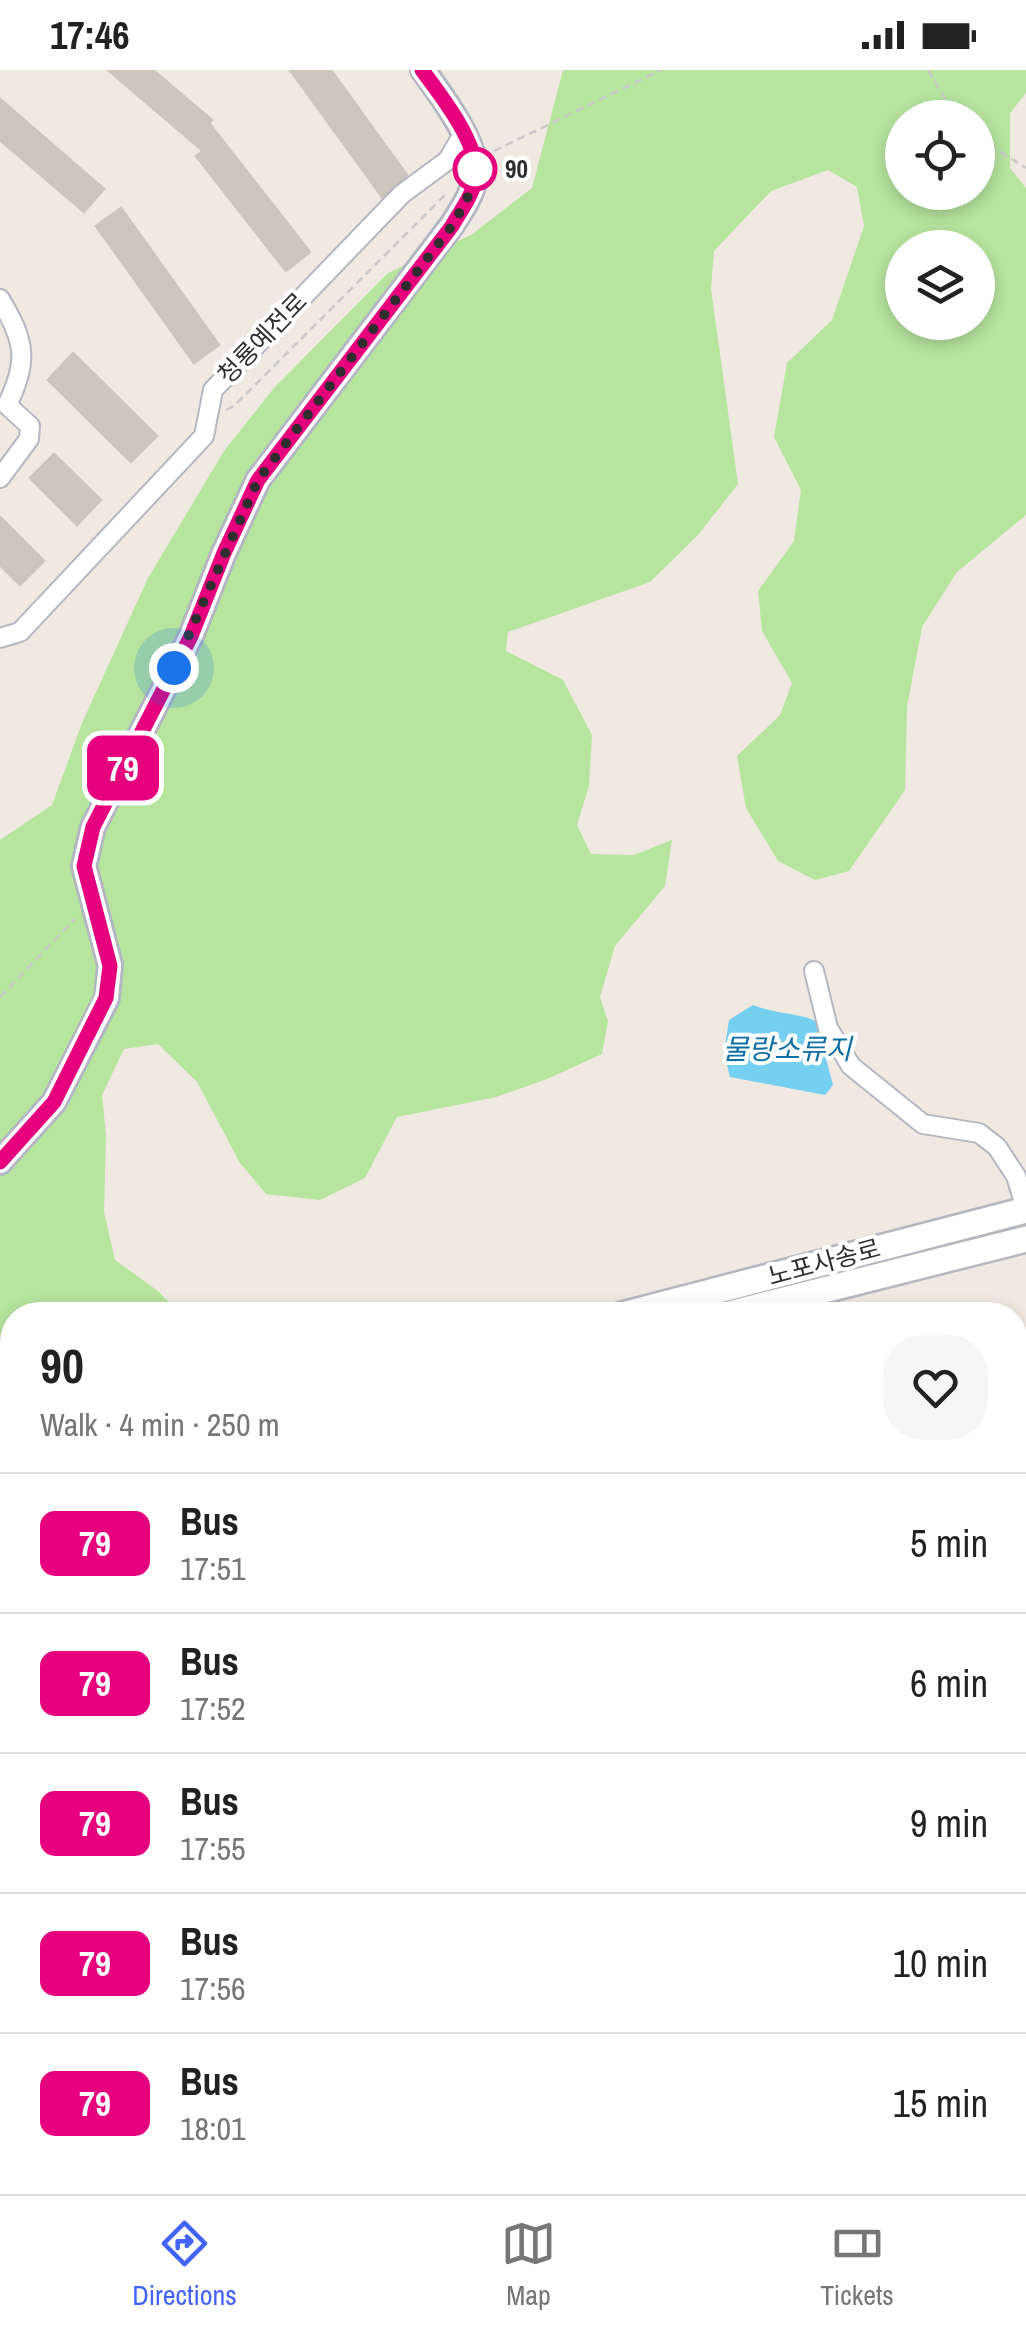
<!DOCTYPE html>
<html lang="en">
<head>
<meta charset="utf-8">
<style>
  :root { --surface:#fff; --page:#f6f6f6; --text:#222; --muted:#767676; --line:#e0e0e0; --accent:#4264fb }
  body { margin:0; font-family:"Archivo Narrow","Noto Sans KR",sans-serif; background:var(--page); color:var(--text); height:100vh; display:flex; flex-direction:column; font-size:38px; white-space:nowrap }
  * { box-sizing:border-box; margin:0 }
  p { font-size:32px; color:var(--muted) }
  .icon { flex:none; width:55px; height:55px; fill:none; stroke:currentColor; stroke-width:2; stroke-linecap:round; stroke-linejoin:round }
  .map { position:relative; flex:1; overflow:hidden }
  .side { position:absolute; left:0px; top:1232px; width:1028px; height:892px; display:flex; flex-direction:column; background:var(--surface); border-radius:40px 40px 0 0; box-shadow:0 5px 15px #0003 }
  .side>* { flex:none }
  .badge { padding:0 20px; border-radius:15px; font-size:35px; line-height:65px }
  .fabs { position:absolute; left:885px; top:30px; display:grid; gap:20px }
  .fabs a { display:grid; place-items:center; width:110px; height:110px; border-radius:50%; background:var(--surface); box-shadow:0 5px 15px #0003; font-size:50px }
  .you { position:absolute; width:50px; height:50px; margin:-25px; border:8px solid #fff; border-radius:50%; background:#1a73e8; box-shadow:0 0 0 15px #1a73e833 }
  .map>.badge { position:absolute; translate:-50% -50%; box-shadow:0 0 0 5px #fff }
  .round { display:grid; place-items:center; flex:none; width:105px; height:105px; border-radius:40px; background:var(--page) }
  .overview { display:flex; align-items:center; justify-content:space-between; height:170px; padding:0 40px }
  h1 { font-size:48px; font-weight:700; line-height:75px }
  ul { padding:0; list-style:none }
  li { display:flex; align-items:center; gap:30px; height:140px; padding:0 40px; border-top:2px solid var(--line) }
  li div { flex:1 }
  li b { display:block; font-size:38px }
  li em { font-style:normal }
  li .badge { min-width:110px; font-weight:700; text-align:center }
  .status { display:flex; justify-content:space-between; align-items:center; height:70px; padding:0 50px; background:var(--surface); direction:ltr }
  .status svg { height:28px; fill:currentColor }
  .menu { display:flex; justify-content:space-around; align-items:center; height:140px; border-top:2px solid var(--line); background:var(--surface); font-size:28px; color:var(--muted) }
  .menu a { display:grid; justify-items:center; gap:5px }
  .menu .on { color:var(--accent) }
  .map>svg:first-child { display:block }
  .green { fill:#b6e59e; fill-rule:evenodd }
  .water { fill:#75cff0 }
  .building { fill:#cbc7bf; stroke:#cbc5ba; stroke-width:2.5 }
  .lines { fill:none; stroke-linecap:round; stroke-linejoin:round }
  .service-casing { stroke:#b4b7c1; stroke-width:14 }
  .minor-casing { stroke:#b4b7c1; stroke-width:22 }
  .tertiary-casing { stroke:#b4b7c1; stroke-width:28 }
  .secondary-casing { stroke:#b4b7c1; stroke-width:30 }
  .primary-casing { stroke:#c9c9c9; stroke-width:32 }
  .path { stroke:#c9c9c9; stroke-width:2.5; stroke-dasharray:8 5; stroke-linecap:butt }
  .service { stroke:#fff; stroke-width:9 }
  .minor { stroke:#fff; stroke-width:18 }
  .tertiary { stroke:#fff; stroke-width:22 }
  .secondary { stroke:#fff; stroke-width:25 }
  .primary { stroke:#f2d163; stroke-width:28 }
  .rail { stroke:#a3a6b8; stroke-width:5 }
  .line-casing { stroke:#fff; stroke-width:22 }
  .line { stroke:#e6007e; stroke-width:15 }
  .walk { stroke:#2e2e2e; stroke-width:10; stroke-dasharray:0 18 }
  .stop-dot { fill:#fff; stroke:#e6007e; stroke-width:5 }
  .labels { text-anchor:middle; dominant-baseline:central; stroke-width:8; stroke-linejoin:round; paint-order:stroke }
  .stop-label { font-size:25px; font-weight:bold; fill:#2e2e2e; stroke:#fff; text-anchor:start }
  .street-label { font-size:25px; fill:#2e2e2e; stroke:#fff }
  .water-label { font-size:28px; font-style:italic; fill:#0d6fa3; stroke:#fff }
</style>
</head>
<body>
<div class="status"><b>17:46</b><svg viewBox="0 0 49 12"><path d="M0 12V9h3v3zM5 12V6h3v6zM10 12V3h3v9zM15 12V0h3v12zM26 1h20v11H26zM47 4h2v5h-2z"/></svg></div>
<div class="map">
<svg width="1026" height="2124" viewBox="0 0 1026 2124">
  <rect width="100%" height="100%" fill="#efe9e1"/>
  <g class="green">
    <path d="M 563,0 L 1026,0 L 1026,23 L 1010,43 L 1010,98 L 1026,118 L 1026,445 L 957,502 L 922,557 L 907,637 L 905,720 L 849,801 L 815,810 L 778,791 L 746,738 L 737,686 L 780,645 L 792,613 L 762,561 L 758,521 L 794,471 L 801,420 L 774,367 L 787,293 L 832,250 L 864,156 L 857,117 L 828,100 L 771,121 L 714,181 L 711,219 L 738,414 L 698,465 L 650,512 L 508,562 L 506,581 L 563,610 L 592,665 L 589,716 L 577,755 L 591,784 L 634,785 L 672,770 L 665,816 L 615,876 L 600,927 L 608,951 L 602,984 L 547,1009 L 496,1027 L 397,1047 L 365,1108 L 320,1130 L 266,1124 L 240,1093 L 197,1012 L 158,974 L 124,979 L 102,1025 L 106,1065 L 104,1142 L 115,1190 L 158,1221 L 181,1245 L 12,1245 L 12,1435 L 0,1436 L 0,770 L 52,735 L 82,653 L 148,508 L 224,381 L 274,318 L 388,203 L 471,165 L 532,118 ZM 902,48 L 978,48 L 978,122 L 902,122 ZM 902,178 L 978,178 L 978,252 L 902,252 Z"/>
    <path d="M 12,2013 L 12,2112 L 199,2113 L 214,2124 L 0,2124 L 0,2016 Z"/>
  </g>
  <path class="water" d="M 753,935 C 775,944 795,942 816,951 L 833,1015 L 825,1025 L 730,1007 L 724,983 L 729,950 Z"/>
  <g class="building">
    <path d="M 108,0 L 153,0 L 212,50 L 209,53 L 310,182 L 286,201 L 196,86 L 203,81 Z"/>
    <path d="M 290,0 L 331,0 L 407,105 L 382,127 Z"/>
    <path d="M 0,29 L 104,119 L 84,142 L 0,70 Z"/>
    <path d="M 121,138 L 219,275 L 194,293 L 96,156 Z"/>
    <path d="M 73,283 L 157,366 L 131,392 L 48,310 Z"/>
    <path d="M 54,384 L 101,430 L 77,455 L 30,408 Z"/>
    <path d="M 0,447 L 44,491 L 20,515 L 0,495 Z"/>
  </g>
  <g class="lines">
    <defs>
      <path id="service" d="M 502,2124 L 505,2124"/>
      <g id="minor">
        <path d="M 0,229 C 25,271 29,291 7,335 L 30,356 L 29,369 L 0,408"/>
        <path d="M 0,568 L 20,562 L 204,366 L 213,320 L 402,124 L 448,90 L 463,64"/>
        <path d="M 814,901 L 828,958 L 851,996 L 923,1054 L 979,1063 L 997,1077 L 1016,1106 L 1026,1139"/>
        <path d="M 1015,1503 L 1026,1483"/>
        <path d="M 1015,1519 L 1026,1568"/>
      </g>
      <g id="tertiary">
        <path d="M 0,1092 L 54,1032 L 107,928 L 110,895 L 84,796 L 93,757 L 191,566 L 224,483 L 258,410 L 452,155 C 460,142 470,129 474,113 C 483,79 442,27 423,0"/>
        <path d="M 0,1953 L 12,1959"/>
        <path d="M 334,2112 L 360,2124"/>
      </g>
      <g id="secondary">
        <path d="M 622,1245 L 1026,1140"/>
        <path d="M 725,1245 L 1026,1169"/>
      </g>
      <g id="primary">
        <path d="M 0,1633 L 12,1633"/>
        <path d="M 0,1666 L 12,1665"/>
        <path d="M 1015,1721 L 1026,1723"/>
        <path d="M 1015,1748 L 1026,1749"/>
      </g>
    </defs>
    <use href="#service" class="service-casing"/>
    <use href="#minor" class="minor-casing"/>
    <use href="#tertiary" class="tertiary-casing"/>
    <use href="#secondary" class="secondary-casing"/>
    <use href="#primary" class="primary-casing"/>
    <g class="path">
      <path d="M 928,0 L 957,48"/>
      <path d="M 978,68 L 1026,98"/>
      <path d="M 494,81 L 661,0"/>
      <path d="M 226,340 L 234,336 L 448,122"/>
      <path d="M 0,927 L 75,849"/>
    </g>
    <use href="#service" class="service"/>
    <use href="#minor" class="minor"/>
    <use href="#tertiary" class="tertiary"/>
    <use href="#secondary" class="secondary"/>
    <use href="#primary" class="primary"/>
    <g class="rail">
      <path d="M 0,1734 L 12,1735"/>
      <path d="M 0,1756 L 12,1756"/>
    </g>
  </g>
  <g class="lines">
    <defs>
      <path id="line" d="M 0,1092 L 54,1032 L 106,928 L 110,896 L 84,796 L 93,757 L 191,566 L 224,483 L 258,410 L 452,156 C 461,140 474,124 476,105 C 478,72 441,26 422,0"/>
    </defs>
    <use href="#line" class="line-casing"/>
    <use href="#line" class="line"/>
    <path class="walk" d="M 174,598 L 258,410 L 452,156 C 465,133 476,117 475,91 L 475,99"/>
  </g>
  <circle class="stop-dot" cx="475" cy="99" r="20"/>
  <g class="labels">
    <g class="stop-label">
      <text x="505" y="99">90</text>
    </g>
    <g class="street-label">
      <text transform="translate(262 268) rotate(-46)">청룡예전로</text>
      <text transform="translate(824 1192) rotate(-15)">노포사송로</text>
    </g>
    <g class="water-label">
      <text x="787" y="979">물랑소류지</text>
    </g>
  </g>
</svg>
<div class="fabs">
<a><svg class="icon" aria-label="locate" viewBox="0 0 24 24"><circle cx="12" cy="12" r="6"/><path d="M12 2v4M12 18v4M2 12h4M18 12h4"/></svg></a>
<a><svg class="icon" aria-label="layers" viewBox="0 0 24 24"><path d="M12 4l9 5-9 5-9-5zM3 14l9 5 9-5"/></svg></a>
</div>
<div class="you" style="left:174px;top:598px"></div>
<b class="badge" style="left:123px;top:698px;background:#e6007e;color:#fff">79</b>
<section class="side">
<div class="overview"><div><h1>90</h1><p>Walk · 4 min · 250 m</p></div><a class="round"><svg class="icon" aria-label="heart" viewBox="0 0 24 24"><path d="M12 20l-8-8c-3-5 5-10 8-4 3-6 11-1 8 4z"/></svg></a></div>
<ul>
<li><span class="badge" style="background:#e6007e;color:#fff">79</span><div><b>Bus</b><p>17:51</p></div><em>5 min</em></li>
<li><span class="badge" style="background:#e6007e;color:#fff">79</span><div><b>Bus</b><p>17:52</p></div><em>6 min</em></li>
<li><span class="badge" style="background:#e6007e;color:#fff">79</span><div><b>Bus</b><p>17:55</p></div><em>9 min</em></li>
<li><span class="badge" style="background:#e6007e;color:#fff">79</span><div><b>Bus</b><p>17:56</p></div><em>10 min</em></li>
<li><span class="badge" style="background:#e6007e;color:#fff">79</span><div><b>Bus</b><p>18:01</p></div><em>15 min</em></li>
</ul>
</section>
</div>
<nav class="menu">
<a class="on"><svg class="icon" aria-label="directions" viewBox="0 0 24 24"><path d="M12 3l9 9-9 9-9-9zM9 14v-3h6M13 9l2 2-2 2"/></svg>Directions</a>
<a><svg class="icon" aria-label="map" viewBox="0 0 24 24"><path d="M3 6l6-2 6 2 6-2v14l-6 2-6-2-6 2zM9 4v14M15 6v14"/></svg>Map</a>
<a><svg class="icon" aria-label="tickets" viewBox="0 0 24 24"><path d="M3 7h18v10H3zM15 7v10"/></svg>Tickets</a>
</nav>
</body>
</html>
